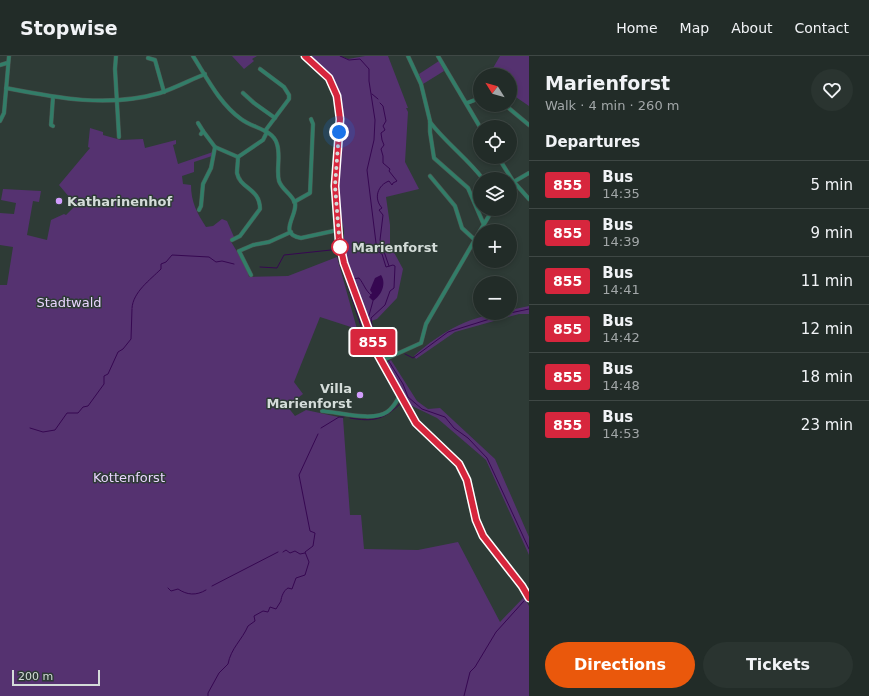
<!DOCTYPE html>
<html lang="en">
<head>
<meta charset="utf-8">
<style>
  :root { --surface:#222c28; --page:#2a3430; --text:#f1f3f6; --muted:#a2a7a8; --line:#3f4845; --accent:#ea580c }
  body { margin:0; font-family:"DejaVu Sans",sans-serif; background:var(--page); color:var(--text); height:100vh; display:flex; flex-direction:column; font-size:15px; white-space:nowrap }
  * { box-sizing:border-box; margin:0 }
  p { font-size:13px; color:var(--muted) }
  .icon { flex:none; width:22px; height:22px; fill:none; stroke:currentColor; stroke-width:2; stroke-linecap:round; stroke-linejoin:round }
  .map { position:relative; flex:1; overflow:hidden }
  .details { display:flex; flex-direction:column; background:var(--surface); width:340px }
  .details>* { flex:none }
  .badge { padding:0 8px; border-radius:3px; font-size:14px; line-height:26px }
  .needle { width:26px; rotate:307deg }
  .buttons { position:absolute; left:473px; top:12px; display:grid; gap:8px }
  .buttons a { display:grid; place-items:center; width:44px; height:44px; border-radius:50%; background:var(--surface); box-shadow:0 2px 6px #0003,0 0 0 1px var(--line); font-size:20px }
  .scale { position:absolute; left:12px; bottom:10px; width:88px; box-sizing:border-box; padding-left:4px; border:2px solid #d4dcd9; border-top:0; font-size:11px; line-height:14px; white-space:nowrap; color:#d4dcd9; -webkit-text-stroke:3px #2e3b36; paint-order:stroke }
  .you { position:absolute; width:20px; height:20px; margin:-10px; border:3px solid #fff; border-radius:50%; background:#1a73e8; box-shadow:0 0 0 6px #1a73e833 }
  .map>.badge { position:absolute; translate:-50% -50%; box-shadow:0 0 0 2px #fff }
  h2 { padding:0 16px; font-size:15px; line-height:36px }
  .round { display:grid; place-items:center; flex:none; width:42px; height:42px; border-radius:21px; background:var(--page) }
  .headline { display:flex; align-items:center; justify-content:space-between; height:68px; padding:0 16px }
  h1 { font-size:19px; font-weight:600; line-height:30px }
  .button { display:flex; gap:8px; margin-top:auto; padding:8px 16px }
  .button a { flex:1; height:46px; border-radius:24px; background:var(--accent); color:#fff; font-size:16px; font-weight:600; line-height:46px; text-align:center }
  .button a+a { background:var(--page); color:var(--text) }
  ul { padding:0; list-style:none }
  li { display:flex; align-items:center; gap:12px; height:48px; padding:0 16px; border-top:1px solid var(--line) }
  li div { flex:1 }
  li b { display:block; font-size:15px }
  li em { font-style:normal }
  li .badge { min-width:44px; font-weight:700; text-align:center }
  header { display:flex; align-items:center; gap:24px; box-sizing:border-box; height:56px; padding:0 20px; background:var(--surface); border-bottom:1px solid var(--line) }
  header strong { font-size:19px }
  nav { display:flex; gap:22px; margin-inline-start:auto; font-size:14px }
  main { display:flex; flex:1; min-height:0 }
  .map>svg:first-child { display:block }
  .green { fill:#553270 }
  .water { fill:#360751 }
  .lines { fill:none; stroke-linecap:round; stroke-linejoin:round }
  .stream { stroke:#360751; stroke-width:1 }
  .street-casing { stroke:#4c5853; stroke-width:4.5 }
  .secondary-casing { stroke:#4c5853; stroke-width:6 }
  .street { stroke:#327d68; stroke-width:3.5 }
  .secondary { stroke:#00a483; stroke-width:5 }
  .line-casing { stroke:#fff; stroke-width:9 }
  .line { stroke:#d7263d; stroke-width:6 }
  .walk { stroke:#d4dcd9; stroke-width:4; stroke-dasharray:0 7.2 }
  .poi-dot { fill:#d29dfd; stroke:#2e3b36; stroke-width:1.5 }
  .stop-dot { fill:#fff; stroke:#d7263d; stroke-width:2 }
  .labels { text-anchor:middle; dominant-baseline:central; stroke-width:3; stroke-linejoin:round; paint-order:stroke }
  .poi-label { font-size:13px; font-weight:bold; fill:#d4dcd9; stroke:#2e3b36; text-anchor:start }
  .stop-label { font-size:13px; font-weight:bold; fill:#d4dcd9; stroke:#2e3b36; text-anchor:start }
  .park-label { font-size:13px; fill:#ead5ff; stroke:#2e3b36 }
</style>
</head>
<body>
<header>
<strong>Stopwise</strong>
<nav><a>Home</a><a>Map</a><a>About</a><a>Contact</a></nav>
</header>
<main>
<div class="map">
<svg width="529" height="640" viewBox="0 0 529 640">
  <rect width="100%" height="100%" fill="#2e3b36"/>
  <g class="green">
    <path d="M 232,0 L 257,0 L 252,3 L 254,5 L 244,13 Z"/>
    <path d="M 307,0 L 340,0 L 348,3 L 365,0 L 388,0 L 408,52 L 406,52 L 408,56 L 405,106 L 419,133 L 386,141 L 390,169 L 390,189 L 403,213 L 397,242 L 377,263 L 368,266 L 346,208 L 344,190 L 344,174 L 338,149 L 337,126 L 343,63 L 341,45 L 334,24 Z"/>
    <path d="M 500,0 L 529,0 L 529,50 L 510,37 L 510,19 L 489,19 Z"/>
    <path d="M 439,5 L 444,15 L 423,28 L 419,18 Z"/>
    <path d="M 90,72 L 103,76 L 103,79 L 121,84 L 143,83 L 145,92 L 176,84 L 176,88 L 173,89 L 178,108 L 213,96 L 212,100 L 194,106 L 194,116 L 182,120 L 183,128 L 191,129 C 191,146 197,157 206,171 L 213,170 L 222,163 L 227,165 L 234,181 L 230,184 L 247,212 L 249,221 L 288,220 L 337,201 L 357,273 L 320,261 L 294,326 L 303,338 L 287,350 L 295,360 L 306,354 L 343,362 L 350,459 L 361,459 L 364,493 L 418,494 L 458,486 L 500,566 L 524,541 L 529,550 L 529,640 L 0,640 L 0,229 L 7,229 L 13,191 L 0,189 L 0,157 L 14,158 L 16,147 L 1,144 L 3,133 L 41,135 L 39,146 L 33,145 L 27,179 L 47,184 L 51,164 L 64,158 L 66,159 L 76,149 L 59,129 L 90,92 L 88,91 Z"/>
    <path d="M 529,250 L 529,258 L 519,258 L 455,276 L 416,303 L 414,300 C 441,276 473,257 510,257 L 510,254 Z"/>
    <path d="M 391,304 L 417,345 L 428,353 L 440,352 L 495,403 L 529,481 L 529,499 L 486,404 L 437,362 L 408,348 L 386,308 Z"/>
  </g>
  <path class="water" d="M 381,219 C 387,228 381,240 373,245 L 369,241 L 372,237 L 370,234 L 375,222 Z"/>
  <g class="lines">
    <g class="stream">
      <path d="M 340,0 L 349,4 L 360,3 L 369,13 L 369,25 L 375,64 L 374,84 L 367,114 L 377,195 L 382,198 L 386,211 L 393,209 L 395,210 L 394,232 L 390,235 L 385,249 L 371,262 L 373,276 L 385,298"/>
      <path d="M 372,38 L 378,43"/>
      <path d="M 380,47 L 383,50 L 386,65 L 383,70 L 385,74 L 381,77 L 382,84 L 384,89 L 381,93 L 383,100 L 383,107 L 390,113 L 389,115 L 397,125 L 393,127 L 392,129 L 389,125 C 378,129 373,142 382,152 L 379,154 L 383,159 L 380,184 L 389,210"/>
      <path d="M 338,200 L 361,270"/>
      <path d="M 260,211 L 277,212 L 284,199 L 331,194 L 337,195 L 338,198"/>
      <path d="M 352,223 L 359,222 C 364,228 365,234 371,239"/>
      <path d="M 132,252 C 133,236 150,224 161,213 L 161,208 L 166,206 L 172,199 L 209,201 L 216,206 L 222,205 L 234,208"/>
      <path d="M 510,257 L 529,253"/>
      <path d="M 368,263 L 373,245"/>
      <path d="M 384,283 L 396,291"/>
      <path d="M 405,298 L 413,302 L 448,276 L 509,257"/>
      <path d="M 388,304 L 403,328 L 408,341 L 422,353 L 445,361 L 454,372 L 468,382 L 487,402 L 529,493"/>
      <path d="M 350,362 C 373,366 383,364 400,348"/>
      <path d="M 30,372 L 43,376 L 55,374 L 67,357 L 78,357 L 83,351 L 88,350 L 104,328 L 104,320 L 108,318 L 118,296 L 123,293 L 131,283 L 132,253"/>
      <path d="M 321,372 L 339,361 L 344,361"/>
      <path d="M 283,496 L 286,494 L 290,497 L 295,495 L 300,498 L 305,497"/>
      <path d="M 212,530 L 278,496"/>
      <path d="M 168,532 L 171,535 L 178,533 C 187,539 196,540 206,534"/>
      <path d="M 208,640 L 208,637 L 219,617 L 228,608 C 231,592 242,584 248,570 L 255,565 L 254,560 L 263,555 L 268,556 L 270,551 L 276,553 L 281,545 C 281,541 284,534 288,532 L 292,533 L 296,522 L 305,519 L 309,506 L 305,496 L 313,490 L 315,477 L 310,475 L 299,419 L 318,378"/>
      <path d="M 464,640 L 470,616 L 475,611 L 496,576 L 524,545"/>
    </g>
    <defs>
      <g id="street">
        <path d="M 116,0 L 115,13 L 119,81"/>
        <path d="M 193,0 C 207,22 220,48 241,63 C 252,72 273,73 277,88 C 281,100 276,114 279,125 C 282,134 292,138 295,147 C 298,159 277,178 301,182 L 338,174"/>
        <path d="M 408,0 L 421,28 L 430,65 L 430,76 L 434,102 L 468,132 L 484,169"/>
        <path d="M 438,0 L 480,71"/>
        <path d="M 148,2 L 155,4 L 164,36"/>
        <path d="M 0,9 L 7,7"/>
        <path d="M 260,13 L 284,31 L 289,39 L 289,43 L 265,75"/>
        <path d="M 6,32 C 57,42 108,52 160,37 C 175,32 190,24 205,18"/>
        <path d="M 243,37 L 254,47 L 275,62"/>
        <path d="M 467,47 L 480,42"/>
        <path d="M 505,49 L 529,69"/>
        <path d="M 0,65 L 4,57 L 9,0"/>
        <path d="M 430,66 C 446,87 467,102 483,123"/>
        <path d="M 198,67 L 203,75"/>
        <path d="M 53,70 L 51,69 L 53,41"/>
        <path d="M 201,78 L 203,75 L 215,91 L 238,101 L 263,84 L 267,76"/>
        <path d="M 498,101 L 513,125 L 529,143"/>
        <path d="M 430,120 L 455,150 L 462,172 L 475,184"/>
        <path d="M 510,128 L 529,117"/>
        <path d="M 294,146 L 310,137 L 313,68 L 311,63"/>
        <path d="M 199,154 L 201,150 L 203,128 L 211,112 L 215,91"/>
        <path d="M 480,175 L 493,153"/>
        <path d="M 232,184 L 240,180 L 260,153 C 260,132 240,133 237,117 C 237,112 238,106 238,101"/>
        <path d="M 251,219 L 239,195 L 253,189 L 269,186 L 291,176"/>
        <path d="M 381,305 L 421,287 L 426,268 L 480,175"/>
        <path d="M 322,355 C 339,356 372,366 387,356 C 393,352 397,345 400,339"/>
      </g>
      <path id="secondary" d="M 305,0 L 329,22 L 337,40 L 340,63 L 335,130 L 339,184 L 344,207 L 378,299 L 416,367 L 459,408 L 467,424 L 476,465 L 483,480 L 522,530 L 529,542"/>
    </defs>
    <use href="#street" class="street-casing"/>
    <use href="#secondary" class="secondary-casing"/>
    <use href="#street" class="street"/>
    <use href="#secondary" class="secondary"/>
  </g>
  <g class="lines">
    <defs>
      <path id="line" d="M 305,0 L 329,22 L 337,40 L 340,63 L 335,130 L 339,184 L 344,207 L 378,299 L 416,367 L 459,408 L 467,424 L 476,464 L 483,480 L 522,530 L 529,542"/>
    </defs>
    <use href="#line" class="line-casing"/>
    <use href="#line" class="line"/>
    <path class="walk" d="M 339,76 L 335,130 L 340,191"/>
  </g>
  <g class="poi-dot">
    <circle cx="59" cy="145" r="4"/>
    <circle cx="360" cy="339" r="4"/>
  </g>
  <circle class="stop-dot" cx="340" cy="191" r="8"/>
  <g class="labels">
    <g class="poi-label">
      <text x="67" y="145">Katharinenhof</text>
      <text x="352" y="332" text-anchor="end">Villa<tspan x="352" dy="15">Marienforst</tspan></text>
    </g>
    <g class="stop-label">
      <text x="352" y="191">Marienforst</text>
    </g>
    <g class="park-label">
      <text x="69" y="246">Stadtwald</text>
      <text x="129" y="421">Kottenforst</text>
    </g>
  </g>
</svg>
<div class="buttons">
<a><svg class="needle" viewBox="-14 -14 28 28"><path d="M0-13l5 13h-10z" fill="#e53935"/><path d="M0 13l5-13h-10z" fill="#a2a7a8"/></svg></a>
<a><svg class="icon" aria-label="locate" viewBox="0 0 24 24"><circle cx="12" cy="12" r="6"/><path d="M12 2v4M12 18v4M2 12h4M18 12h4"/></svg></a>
<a><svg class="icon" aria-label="layers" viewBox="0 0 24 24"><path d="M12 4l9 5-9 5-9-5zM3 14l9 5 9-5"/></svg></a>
<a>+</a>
<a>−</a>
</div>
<div class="scale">200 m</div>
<div class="you" style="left:339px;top:76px"></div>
<b class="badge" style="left:373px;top:286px;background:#d7263d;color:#fff">855</b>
</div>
<section class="details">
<div class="headline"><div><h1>Marienforst</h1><p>Walk · 4 min · 260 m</p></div><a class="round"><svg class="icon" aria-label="heart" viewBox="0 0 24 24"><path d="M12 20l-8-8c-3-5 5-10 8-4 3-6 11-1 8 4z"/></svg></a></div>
<h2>Departures</h2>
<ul>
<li><span class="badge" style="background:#d7263d;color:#fff">855</span><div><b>Bus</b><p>14:35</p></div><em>5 min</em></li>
<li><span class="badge" style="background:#d7263d;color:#fff">855</span><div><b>Bus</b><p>14:39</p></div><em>9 min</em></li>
<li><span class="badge" style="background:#d7263d;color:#fff">855</span><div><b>Bus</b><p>14:41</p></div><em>11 min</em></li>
<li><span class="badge" style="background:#d7263d;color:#fff">855</span><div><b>Bus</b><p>14:42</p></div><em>12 min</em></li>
<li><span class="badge" style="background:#d7263d;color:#fff">855</span><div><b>Bus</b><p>14:48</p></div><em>18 min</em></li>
<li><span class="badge" style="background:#d7263d;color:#fff">855</span><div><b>Bus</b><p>14:53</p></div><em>23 min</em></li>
</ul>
<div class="button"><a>Directions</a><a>Tickets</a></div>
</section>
</main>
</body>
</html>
